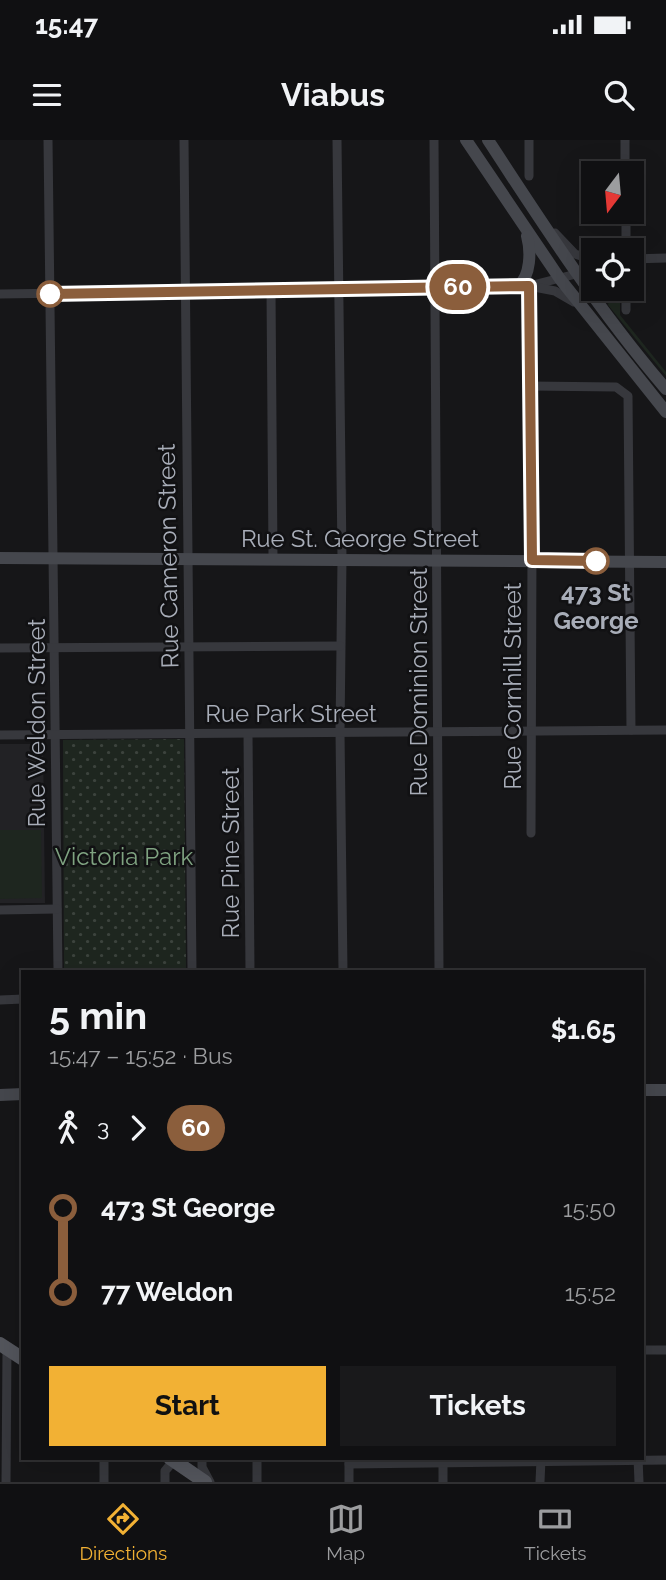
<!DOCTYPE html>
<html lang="en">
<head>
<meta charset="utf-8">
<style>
  :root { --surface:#101012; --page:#19191b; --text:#f1f3f6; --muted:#9c9d9f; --line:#303032; --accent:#f2b134 }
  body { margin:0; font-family:Raleway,sans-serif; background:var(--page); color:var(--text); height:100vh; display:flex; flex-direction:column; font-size:26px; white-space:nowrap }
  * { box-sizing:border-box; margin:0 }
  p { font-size:23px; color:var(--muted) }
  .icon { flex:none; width:38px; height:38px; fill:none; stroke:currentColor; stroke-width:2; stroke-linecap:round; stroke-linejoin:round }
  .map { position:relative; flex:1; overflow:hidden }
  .side { position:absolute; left:21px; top:830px; width:623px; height:490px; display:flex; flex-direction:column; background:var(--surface); border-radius:0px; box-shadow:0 7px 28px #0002,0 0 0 2px var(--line) }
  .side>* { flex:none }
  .badge { padding:0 14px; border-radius:23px; font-size:24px; line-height:46px }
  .needle { width:46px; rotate:196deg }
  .tools { position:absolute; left:581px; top:21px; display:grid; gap:14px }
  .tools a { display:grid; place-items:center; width:63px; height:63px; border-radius:0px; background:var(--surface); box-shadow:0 7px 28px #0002,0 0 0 2px var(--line); font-size:35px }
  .map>.badge { position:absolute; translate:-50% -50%; box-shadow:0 0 0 4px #fff }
  .legs { display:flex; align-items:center; gap:10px; height:77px; padding:0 28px; font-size:23px }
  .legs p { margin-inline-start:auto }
  .summary { display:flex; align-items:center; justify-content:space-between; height:119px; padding:0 28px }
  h1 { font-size:38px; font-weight:700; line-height:52px }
  .cta { display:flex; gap:14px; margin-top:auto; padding:14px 28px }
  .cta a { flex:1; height:80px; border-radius:0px; background:var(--accent); color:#111; font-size:28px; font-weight:700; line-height:80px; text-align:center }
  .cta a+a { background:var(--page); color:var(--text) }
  ul { padding:0 28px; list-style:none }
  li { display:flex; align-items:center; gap:24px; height:84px; font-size:26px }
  li i { display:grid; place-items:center; width:10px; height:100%; margin:0 9px; background:currentColor }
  li i::after { content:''; width:18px; height:18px; margin:-9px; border:5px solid; border-radius:50%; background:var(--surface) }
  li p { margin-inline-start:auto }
  li:first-child i { background:linear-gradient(#0000 50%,currentColor 0) }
  li:last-child i { background:linear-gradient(currentColor 50%,#0000 0) }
  .status { display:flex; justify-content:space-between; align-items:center; height:49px; padding:0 35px; background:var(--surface); direction:ltr }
  .status svg { height:19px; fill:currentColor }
  header { display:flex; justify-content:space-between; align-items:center; height:91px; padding:0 28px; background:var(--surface); font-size:32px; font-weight:700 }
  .tabs { display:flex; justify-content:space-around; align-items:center; height:98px; border-top:2px solid var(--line); background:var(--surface); font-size:19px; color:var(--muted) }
  .tabs a { display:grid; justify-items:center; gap:4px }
  .tabs .active { color:var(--accent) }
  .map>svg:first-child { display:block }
  .built { fill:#222225 }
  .grass { fill:#1e261f }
  .park { fill:url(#park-dots) }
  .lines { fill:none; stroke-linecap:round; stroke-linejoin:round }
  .street { stroke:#37383d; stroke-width:9 }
  .secondary { stroke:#45474d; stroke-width:12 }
  .primary { stroke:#53555c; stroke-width:14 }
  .line-1-casing { stroke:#fff; stroke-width:16 }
  .line-1 { stroke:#8b5e3c; stroke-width:10 }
  .stop-1-dot { fill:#fff; stroke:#8b5e3c; stroke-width:3.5 }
  .labels { text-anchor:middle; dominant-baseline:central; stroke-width:5; stroke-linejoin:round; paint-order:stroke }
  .street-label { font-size:24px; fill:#a8adb8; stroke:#111113 }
  .stop-label { font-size:24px; font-weight:bold; fill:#a8adb8; stroke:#111113 }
  .park-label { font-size:24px; fill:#7fa381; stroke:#111113 }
</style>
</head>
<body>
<div class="status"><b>15:47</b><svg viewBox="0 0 49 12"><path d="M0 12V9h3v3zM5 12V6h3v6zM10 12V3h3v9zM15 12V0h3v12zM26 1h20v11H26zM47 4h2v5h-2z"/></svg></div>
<header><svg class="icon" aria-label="menu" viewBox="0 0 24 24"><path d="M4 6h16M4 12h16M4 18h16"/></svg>Viabus<svg class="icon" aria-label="search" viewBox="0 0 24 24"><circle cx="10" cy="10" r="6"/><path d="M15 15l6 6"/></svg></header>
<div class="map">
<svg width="666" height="1342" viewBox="0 0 666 1342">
  <defs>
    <pattern id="park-dots" width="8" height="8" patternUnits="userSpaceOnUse" patternTransform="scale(1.75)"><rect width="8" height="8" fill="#1e261f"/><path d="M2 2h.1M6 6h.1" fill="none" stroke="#3c433d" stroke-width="1.8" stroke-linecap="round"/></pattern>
  </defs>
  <rect width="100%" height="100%" fill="#161618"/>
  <path class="built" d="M 0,604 L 43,604 L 45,763 L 0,763 Z"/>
  <g class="grass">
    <path d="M 610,154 L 620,154 L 620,175 L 666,232 L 666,236 L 608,165 Z"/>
    <path d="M 0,690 L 41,690 L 42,758 L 0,759 Z"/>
  </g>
  <path class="park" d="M 184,599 L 186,831 L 64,831 L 63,600 Z"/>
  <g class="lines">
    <g class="street">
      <path d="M 48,0 L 58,831"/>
      <path d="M 184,0 L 192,831"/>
      <path d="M 337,0 L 342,418 L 340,592 L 343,831"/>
      <path d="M 434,0 L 439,831"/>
      <path d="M 529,0 L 529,36"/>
      <path d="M 625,0 L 625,33"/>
      <path d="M 626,72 L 626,110"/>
      <path d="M 555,93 L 575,114 L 593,120"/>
      <path d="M 632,119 L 666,118"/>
      <path d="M 533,145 L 576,134"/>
      <path d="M 529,146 L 532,409 L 531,693"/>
      <path d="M 626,149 L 626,170"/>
      <path d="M 271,150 L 273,418"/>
      <path d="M 0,154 L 529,146 L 555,151 L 574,162"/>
      <path d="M 531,246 L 616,247 L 628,256 L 631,590"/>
      <path d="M 0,508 L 340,506"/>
      <path d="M 248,594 L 250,831"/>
      <path d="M 0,595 L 666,590"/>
      <path d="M 0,770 L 57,769"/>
      <path d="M 0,860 L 23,859"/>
      <path d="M 642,1210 L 666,1210"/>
      <path d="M 104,1318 L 104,1342"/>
      <path d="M 202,1318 L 202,1327 L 210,1342"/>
      <path d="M 257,1318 L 257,1342"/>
      <path d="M 638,1318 L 639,1342"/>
      <path d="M 349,1319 L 349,1342"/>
      <path d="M 443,1319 L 443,1342"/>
      <path d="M 349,1324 L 666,1320"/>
      <path d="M 6,1342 L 7,1209"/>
      <path d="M 165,1342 L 165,1331 L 175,1319"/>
      <path d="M 540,1342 L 541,1319"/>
    </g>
    <g class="secondary">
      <path d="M 466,0 L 560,139 L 666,272"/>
      <path d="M 488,0 C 544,86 599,171 666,249"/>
      <path d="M 518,146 C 531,136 531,111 527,96"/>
      <path d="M 0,418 L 666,422"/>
      <path d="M 642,950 L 666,950"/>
      <path d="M 0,955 L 23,954"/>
    </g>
    <g class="primary">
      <path d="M 0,1204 L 23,1219"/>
      <path d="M 170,1318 L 205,1342"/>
    </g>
  </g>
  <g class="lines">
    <defs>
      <path id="line-1" d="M 50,154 L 529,146 L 532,420 L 596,421"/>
    </defs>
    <use href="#line-1" class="line-1-casing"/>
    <use href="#line-1" class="line-1"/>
  </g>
  <g class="stop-1-dot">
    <circle cx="50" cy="154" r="12"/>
    <circle cx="596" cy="421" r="12"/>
  </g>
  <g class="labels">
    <g class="street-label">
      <text x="360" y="398">Rue St. George Street</text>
      <text transform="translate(168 416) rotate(-91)">Rue Cameron Street</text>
      <text transform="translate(418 542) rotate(-90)">Rue Dominion Street</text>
      <text transform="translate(512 546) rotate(-90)">Rue Cornhill Street</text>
      <text x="291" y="573">Rue Park Street</text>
      <text transform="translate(36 583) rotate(-90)">Rue Weldon Street</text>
      <text transform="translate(230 713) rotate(-90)">Rue Pine Street</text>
    </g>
    <g class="stop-label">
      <text x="596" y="452">473 St<tspan x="596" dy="28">George</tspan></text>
    </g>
    <g class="park-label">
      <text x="124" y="716">Victoria Park</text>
    </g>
  </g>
</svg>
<div class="tools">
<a><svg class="needle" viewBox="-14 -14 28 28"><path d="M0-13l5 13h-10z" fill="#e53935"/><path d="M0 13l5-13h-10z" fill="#9c9d9f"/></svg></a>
<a><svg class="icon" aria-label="locate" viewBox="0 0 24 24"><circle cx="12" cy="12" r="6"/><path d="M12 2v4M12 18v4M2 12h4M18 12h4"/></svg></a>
</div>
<b class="badge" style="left:458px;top:147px;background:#8b5e3c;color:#fff">60</b>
<section class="side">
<div class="summary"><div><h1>5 min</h1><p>15:47 – 15:52 · Bus</p></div><b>$1.65</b></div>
<div class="legs"><svg class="icon" aria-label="walk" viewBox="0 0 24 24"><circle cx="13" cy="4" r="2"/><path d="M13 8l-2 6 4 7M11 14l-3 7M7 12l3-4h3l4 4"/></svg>3<svg class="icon" aria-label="forward" viewBox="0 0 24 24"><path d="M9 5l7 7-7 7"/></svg><b class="badge" style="background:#8b5e3c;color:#fff">60</b></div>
<ul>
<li><i style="color:#8b5e3c"></i><b>473 St George</b><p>15:50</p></li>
<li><i style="color:#8b5e3c"></i><b>77 Weldon</b><p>15:52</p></li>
</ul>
<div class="cta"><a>Start</a><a>Tickets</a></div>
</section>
</div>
<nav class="tabs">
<a class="active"><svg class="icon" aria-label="directions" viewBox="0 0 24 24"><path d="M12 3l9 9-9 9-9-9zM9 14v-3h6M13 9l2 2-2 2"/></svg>Directions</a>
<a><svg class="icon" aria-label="map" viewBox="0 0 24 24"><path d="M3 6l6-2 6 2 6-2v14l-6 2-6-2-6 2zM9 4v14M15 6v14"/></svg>Map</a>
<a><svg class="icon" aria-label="tickets" viewBox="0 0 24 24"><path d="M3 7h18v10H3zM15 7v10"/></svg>Tickets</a>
</nav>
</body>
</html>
